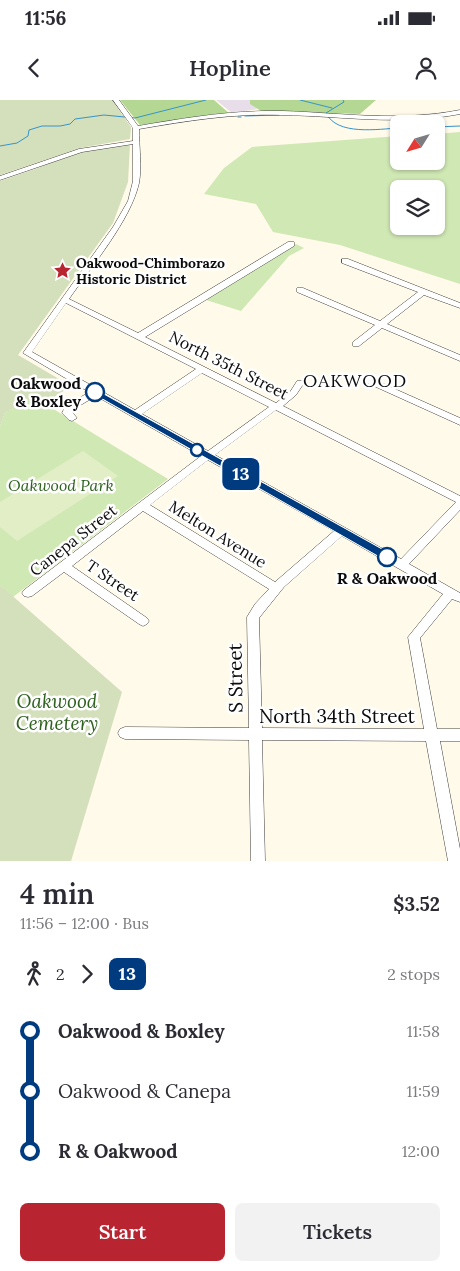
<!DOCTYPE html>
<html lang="en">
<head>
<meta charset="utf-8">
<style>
  :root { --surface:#fff; --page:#f2f2f3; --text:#2b2b33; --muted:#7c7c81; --accent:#b82531 }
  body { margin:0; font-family:Lora,serif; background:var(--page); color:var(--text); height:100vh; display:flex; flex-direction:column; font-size:19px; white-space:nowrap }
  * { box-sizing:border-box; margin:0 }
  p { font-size:16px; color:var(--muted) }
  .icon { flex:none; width:28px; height:28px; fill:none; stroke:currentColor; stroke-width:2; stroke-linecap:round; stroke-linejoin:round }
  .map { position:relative; height:761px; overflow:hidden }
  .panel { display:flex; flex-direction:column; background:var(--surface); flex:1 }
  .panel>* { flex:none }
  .badge { padding:0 10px; border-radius:8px; font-size:18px; line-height:32px }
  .needle { width:32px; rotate:233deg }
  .fabs { position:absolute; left:390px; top:15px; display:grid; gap:10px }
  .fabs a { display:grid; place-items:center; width:55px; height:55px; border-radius:8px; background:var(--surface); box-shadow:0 1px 4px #0004; font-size:25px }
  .map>.badge { position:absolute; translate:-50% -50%; box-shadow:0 0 0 2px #fff }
  .legs { display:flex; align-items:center; gap:8px; height:55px; padding:0 20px; font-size:16px }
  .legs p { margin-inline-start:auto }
  .headline { display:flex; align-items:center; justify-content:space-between; height:85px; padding:0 20px }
  h1 { font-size:28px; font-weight:600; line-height:38px }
  .cta { display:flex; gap:10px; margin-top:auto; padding:10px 20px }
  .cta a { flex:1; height:58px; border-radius:8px; background:var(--accent); color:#fff; font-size:20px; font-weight:600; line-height:58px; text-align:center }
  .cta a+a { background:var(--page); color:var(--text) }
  ul { padding:0 20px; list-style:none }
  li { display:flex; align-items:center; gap:18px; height:60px; font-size:19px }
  li i { display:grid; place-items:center; width:8px; height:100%; margin:0 6px; background:currentColor }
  li i::after { content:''; width:12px; height:12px; margin:-6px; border:4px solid; border-radius:50%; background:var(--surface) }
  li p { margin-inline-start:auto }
  li:first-child i { background:linear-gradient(#0000 50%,currentColor 0) }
  li:last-child i { background:linear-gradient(currentColor 50%,#0000 0) }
  .status { display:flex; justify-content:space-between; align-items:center; height:35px; padding:0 25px; background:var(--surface); direction:ltr }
  .status svg { height:14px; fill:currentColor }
  header { display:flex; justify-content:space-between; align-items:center; height:65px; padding:0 20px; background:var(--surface); font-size:22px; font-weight:600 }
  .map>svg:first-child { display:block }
  .industrial { fill:#e8deea }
  .green { fill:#d0e8b4; fill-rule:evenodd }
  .forest { fill:#b4d893 }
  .cemetery { fill:#d4dfbc }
  .pitch { fill:#e2efc6 }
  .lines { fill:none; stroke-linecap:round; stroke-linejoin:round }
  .stream { stroke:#3694cb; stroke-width:1 }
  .minor-casing { stroke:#3e3e3e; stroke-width:1 }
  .minor { fill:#fff; fill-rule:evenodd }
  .line-1 { fill:#003b80; stroke:#fff }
  .stop-1-dot { fill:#fff; stroke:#003b80; stroke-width:2.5 }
  .labels { text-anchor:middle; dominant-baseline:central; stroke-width:5; stroke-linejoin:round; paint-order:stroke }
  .far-poi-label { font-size:14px; font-weight:bold; fill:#0b0b0b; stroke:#fff; text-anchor:start }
  .street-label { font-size:16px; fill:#0b0b0b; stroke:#fff }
  .stop-label { font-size:16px; font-weight:bold; fill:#0b0b0b; stroke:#fff; text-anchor:end }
  .park-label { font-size:16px; font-style:italic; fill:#2d611d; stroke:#fff }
  .neighbourhood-label { font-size:18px; letter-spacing:1px; fill:#0b0b0b; stroke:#fff }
  .near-street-label { font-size:19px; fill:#0b0b0b; stroke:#fff }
  .near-park-label { font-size:19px; font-style:italic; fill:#2d611d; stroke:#fff }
</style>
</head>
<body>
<div class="status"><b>11:56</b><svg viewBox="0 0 49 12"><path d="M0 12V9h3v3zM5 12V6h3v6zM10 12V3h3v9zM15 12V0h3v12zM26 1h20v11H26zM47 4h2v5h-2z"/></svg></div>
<header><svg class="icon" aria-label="back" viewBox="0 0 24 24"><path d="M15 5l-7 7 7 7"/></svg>Hopline<svg class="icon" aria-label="person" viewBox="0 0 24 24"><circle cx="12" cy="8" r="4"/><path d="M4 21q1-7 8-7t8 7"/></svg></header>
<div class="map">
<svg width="460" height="761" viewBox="0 0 460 761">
  <rect width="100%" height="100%" fill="#fffae9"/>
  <path class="industrial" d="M 216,0 L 250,0 L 257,9 L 232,13 Z"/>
  <g class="green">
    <path d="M 460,32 L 460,184 L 340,145 L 273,132 L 256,104 L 204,94 L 224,68 L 252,47 L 399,36 L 399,61 L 436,61 L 436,34 ZM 399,89 L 436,89 L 436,126 L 399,126 Z"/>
    <path d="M 296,144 L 304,148 L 289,156 L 241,211 L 206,200 Z"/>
    <path d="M 32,296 L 168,379 L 13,497 L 0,485 L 0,326 L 5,313 Z"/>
  </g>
  <g class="forest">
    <path d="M 120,0 L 214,0 L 230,14 L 140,25 Z"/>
    <path d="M 250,0 L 376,0 L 360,14 L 261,11 L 250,4 Z"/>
  </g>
  <g class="cemetery">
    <path d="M 0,0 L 112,0 L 131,27 L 130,39 L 80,48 L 0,75 Z"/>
    <path d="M 130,44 L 128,82 L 113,123 L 18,255 L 71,286 L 44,304 L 32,297 L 5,313 L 0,326 L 0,81 L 35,69 L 81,50 Z"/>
    <path d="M 0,485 L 122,592 L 71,761 L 0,761 Z"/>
  </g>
  <path class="pitch" d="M 83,351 L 118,376 L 17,441 L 0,427 L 0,402 Z"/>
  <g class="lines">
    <g class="stream">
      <path d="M 300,0 L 332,8"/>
      <path d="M 343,0 L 344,2 L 326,13 C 337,36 378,29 399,28"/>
      <path d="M 245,16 L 279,15"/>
      <path d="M 238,17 L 241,17"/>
      <path d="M 436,27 L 460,26"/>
      <path d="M 0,46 L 17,43 L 28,36 L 29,30 L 42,26 L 60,26 L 70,24 L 75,19 L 104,15 L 135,18 L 206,0"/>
    </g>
    <defs>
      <g id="minor">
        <path d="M 113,0 L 119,0 L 138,26 C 185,18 233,10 282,11 C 343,13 399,22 460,10 L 460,14 C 399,26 343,16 282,15 C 234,13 186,21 139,29 C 139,46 142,67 139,83 C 131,120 91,167 69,199 L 138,233 L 288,142 L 294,142 L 294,146 L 145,237 L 276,303 L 290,292 L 297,281 L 303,281 L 304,283 L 296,295 L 283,306 L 460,396 L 460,410 L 409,464 L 460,493 L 460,502 L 452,499 L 420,538 L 437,629 L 460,629 L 460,641 L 440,641 L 460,749 L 460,761 L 448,761 L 426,641 L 262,640 L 265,761 L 251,761 L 249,640 L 125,639 L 120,637 L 118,633 L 120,629 L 125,627 L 249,628 L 247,517 L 255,504 L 269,489 L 143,411 L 72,466 L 147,518 L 149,521 L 147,524 L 143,526 L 139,524 L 64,472 L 32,496 L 28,497 L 24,496 L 22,493 L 24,490 L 201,356 L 96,296 L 72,310 L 72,312 L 77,318 L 72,321 L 69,320 L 62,313 L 65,307 L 89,292 L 23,253 L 113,127 L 128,101 L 133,81 L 133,44 L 82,52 L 0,80 L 0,76 L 79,49 L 133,41 L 133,28 ZM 66,203 L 196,269 L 135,310 L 32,252 ZM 202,273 L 269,307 L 208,351 L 142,314 ZM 276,310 L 456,402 L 401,459 L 215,355 ZM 208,360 L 334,431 L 275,482 L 150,405 ZM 342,436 L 443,494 L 408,537 L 424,629 L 262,628 L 259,518 L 284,487 Z"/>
        <path d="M 342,159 L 348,159 L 460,203 L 460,208 L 424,195 L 387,224 L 460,255 L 460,261 L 382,228 L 359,246 L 353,246 L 353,242 L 375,225 L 297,192 L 297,188 L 303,188 L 380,221 L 418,192 L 342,163 Z"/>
        <path d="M 368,277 L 460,318 L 460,325 L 365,282 L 364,280 Z"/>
      </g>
    </defs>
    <use href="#minor" class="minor-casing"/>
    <use href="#minor" class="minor"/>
  </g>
  <path class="line-1" d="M 95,289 L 391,454 L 391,459 L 383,459 L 92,293 L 90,292 Z"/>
  <defs>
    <symbol id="sight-bare" viewBox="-9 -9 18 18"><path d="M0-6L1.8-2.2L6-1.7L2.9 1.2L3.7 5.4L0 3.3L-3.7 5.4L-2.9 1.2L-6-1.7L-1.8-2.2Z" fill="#b82531" stroke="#fff" stroke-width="2.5" paint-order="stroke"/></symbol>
  </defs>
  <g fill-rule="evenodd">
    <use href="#sight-bare" x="50" y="158" width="25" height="25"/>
  </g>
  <g class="stop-1-dot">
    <circle cx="95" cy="292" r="9"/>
    <circle cx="197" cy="350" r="6"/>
    <circle cx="387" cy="457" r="9"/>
  </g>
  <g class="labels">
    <g class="far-poi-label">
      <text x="76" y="163">Oakwood-Chimborazo<tspan x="76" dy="16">Historic District</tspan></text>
    </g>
    <g class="street-label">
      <text transform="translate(229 265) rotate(27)">North 35th Street</text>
      <text transform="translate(218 434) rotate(32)">Melton Avenue</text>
      <text transform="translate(73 440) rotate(-38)">Canepa Street</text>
      <text transform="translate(113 480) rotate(34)">T Street</text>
    </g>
    <g class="stop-label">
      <text x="81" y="283">Oakwood<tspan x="81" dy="18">&amp; Boxley</tspan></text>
      <text x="387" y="478" text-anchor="middle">R &amp; Oakwood</text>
    </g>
    <g class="park-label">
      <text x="61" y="385">Oakwood Park</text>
    </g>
    <g class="neighbourhood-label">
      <text x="355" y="280">OAKWOOD</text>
    </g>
    <g class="near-street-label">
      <text transform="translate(235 578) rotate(-91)">S Street</text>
      <text x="337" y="616">North 34th Street</text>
    </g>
    <g class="near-park-label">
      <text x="57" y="601">Oakwood<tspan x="57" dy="22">Cemetery</tspan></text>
    </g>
  </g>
</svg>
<div class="fabs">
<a><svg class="needle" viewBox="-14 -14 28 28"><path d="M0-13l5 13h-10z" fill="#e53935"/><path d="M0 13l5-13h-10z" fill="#7c7c81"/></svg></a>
<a><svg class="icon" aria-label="layers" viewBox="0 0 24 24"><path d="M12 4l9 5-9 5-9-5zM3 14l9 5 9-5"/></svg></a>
</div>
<b class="badge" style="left:241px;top:374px;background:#003b80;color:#fff">13</b>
</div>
<section class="panel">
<div class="headline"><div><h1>4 min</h1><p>11:56 – 12:00 · Bus</p></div><b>$3.52</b></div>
<div class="legs"><svg class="icon" aria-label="walk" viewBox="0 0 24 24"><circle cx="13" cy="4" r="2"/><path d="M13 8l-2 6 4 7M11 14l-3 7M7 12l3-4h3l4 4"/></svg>2<svg class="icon" aria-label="forward" viewBox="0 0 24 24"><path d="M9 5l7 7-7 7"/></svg><b class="badge" style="background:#003b80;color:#fff">13</b><p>2 stops</p></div>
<ul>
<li><i style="color:#003b80"></i><b>Oakwood &amp; Boxley</b><p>11:58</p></li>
<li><i style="color:#003b80"></i><span>Oakwood &amp; Canepa</span><p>11:59</p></li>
<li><i style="color:#003b80"></i><b>R &amp; Oakwood</b><p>12:00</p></li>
</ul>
<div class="cta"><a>Start</a><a>Tickets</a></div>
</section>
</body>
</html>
